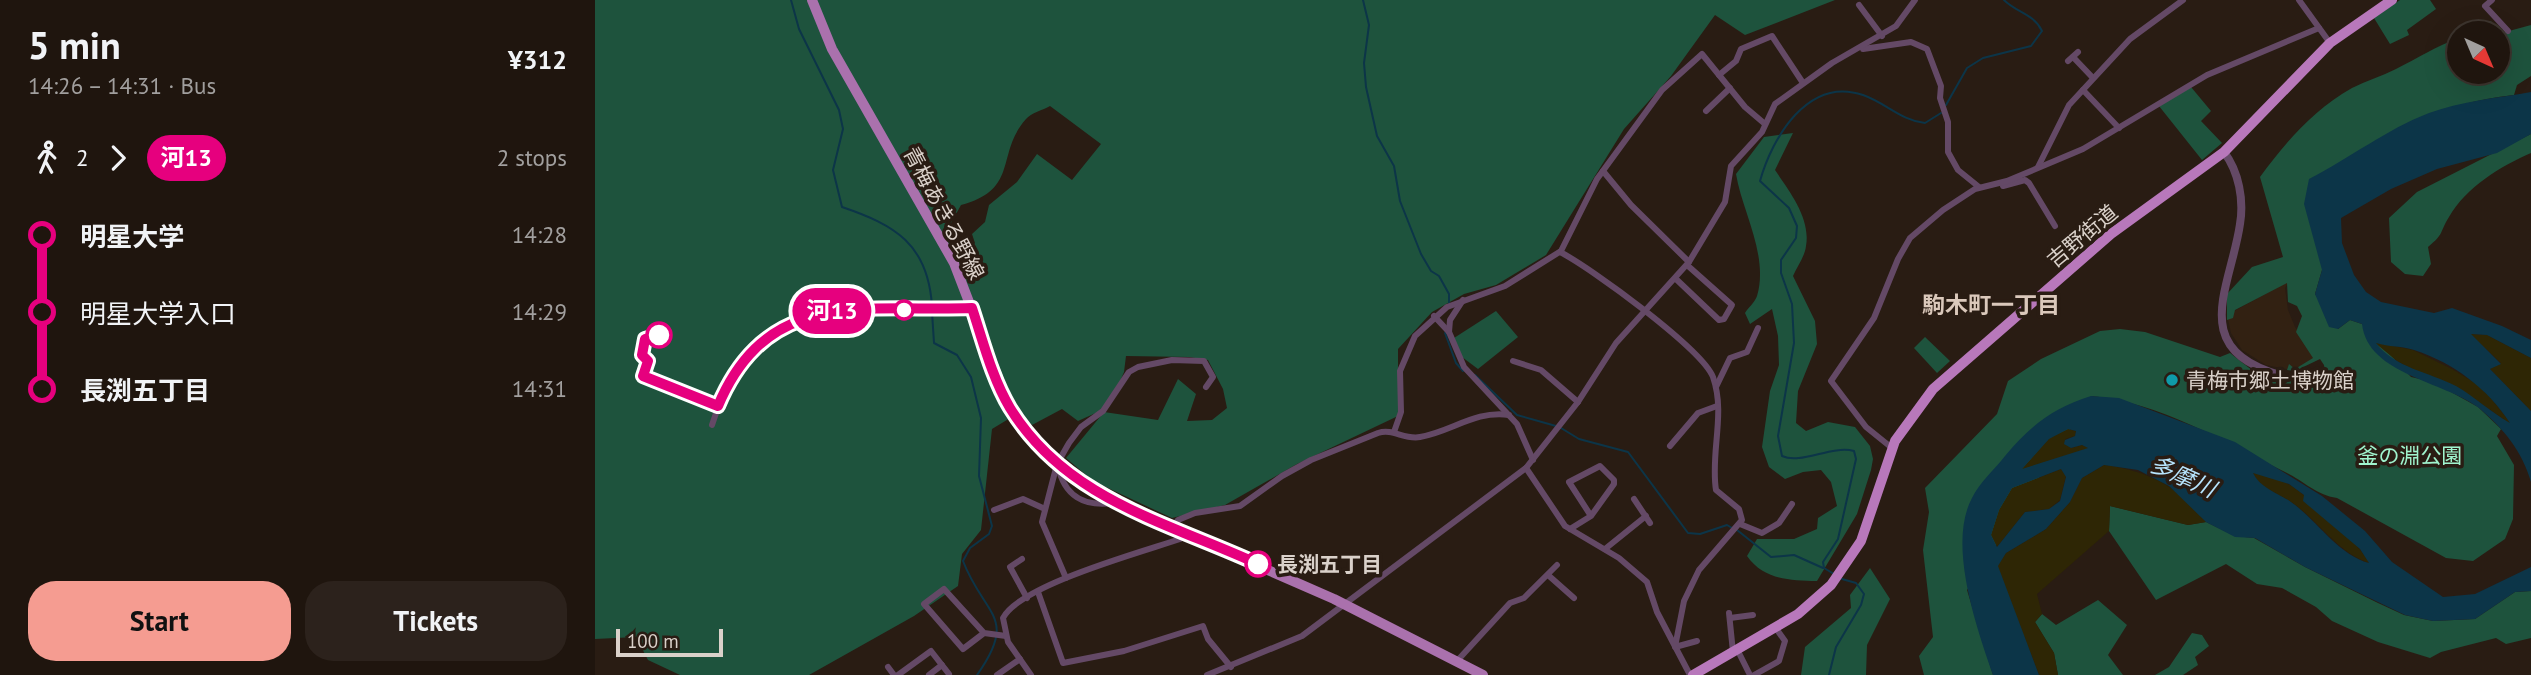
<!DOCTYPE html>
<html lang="en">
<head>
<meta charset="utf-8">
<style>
  :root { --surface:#1f150e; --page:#2c221c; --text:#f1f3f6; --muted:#a19f9e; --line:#3c342e; --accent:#f59c91 }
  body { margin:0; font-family:"PT Sans","Noto Sans JP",sans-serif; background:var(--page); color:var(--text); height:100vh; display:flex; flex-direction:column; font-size:26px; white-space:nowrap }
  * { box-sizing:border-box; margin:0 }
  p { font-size:23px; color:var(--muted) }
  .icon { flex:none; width:38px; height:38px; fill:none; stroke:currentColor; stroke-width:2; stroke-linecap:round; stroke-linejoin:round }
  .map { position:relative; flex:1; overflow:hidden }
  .panel { display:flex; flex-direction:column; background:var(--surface); width:595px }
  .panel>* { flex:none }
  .badge { padding:0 14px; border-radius:23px; font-size:24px; line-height:46px }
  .needle { width:46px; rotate:136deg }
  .buttons { position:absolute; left:1852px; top:21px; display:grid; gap:14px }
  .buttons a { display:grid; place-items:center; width:63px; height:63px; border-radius:50%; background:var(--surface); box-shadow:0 7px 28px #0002,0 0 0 2px var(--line); font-size:35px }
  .scale { position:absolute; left:21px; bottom:18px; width:107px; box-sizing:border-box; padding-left:7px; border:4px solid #dad1ca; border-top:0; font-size:19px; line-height:24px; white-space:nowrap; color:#dad1ca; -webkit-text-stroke:5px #291c13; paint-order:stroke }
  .map>.badge { position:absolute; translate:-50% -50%; box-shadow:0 0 0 4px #fff }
  .legs { display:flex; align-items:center; gap:10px; height:77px; padding:0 28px; font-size:23px }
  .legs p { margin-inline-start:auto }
  .overview { display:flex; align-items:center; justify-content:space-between; height:119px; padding:0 28px }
  h1 { font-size:38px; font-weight:600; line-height:52px }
  .button { display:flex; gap:14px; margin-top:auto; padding:14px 28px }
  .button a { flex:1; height:80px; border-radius:28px; background:var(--accent); color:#111; font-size:28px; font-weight:600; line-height:80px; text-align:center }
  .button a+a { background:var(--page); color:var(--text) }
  ul { padding:0 28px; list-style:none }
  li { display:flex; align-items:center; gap:24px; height:77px; font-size:26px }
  li i { display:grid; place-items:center; width:10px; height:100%; margin:0 9px; background:currentColor }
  li i::after { content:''; width:18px; height:18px; margin:-9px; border:5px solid; border-radius:50%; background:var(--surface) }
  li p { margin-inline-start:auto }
  li:first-child i { background:linear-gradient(#0000 50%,currentColor 0) }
  li:last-child i { background:linear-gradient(currentColor 50%,#0000 0) }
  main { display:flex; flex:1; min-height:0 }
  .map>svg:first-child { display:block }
  .built { fill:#322112 }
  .green { fill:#1e533d; fill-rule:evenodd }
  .sand { fill:#2e2605 }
  .water { fill:#0c3548; fill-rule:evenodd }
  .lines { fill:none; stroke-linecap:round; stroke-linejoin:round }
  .stream { stroke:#0c3548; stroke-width:2 }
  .minor { stroke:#644966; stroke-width:6 }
  .tertiary { stroke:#644966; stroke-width:8 }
  .primary { stroke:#aa71ad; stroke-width:10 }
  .trunk { stroke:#b878bb; stroke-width:10 }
  .line-1-casing { stroke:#fff; stroke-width:16 }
  .line-1 { stroke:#e6007e; stroke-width:10 }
  .stop-1-dot { fill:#fff; stroke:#e6007e; stroke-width:3.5 }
  .culture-dot { fill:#0f9aa8; stroke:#291c13; stroke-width:2.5 }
  .labels { text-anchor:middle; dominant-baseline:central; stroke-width:7; stroke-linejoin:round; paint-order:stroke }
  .street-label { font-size:21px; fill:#dad1ca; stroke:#291c13 }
  .poi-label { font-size:21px; fill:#dad1ca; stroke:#291c13; text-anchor:start }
  .park-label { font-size:21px; fill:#a0f4ce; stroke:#291c13 }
  .stop-label { font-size:21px; font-weight:bold; fill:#dad1ca; stroke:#291c13; text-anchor:start }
  .neighbourhood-label { font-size:23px; font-weight:bold; fill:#dac8bb; stroke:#291c13 }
  .water-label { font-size:23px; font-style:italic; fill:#b7e5fe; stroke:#291c13 }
</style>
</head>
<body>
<main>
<section class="panel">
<div class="overview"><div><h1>5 min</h1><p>14:26 – 14:31 · Bus</p></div><b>¥312</b></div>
<div class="legs"><svg class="icon" aria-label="walk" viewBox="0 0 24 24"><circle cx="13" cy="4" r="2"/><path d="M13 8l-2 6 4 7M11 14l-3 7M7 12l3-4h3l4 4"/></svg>2<svg class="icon" aria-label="forward" viewBox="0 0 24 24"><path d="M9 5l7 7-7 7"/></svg><b class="badge" style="background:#e6007e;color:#fff">河13</b><p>2 stops</p></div>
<ul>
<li><i style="color:#e6007e"></i><b>明星大学</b><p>14:28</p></li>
<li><i style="color:#e6007e"></i><span>明星大学入口</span><p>14:29</p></li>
<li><i style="color:#e6007e"></i><b>長渕五丁目</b><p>14:31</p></li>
</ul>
<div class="button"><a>Start</a><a>Tickets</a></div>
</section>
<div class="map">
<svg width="1936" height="675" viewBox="0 0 1936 675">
  <rect width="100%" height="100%" fill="#291c13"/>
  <path class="built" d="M 1694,281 L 1690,288 L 1693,310 L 1700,327 L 1723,357 L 1700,371 L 1671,365 L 1647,350 L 1636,333 L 1632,315 Z"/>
  <g class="green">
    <path d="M 0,0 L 1240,0 L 1150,35 L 1120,15 L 1076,76 L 1029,129 L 951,255 L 901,285 L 869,294 L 837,312 L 803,349 L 803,416 L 702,464 L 630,505 L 577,518 L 498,481 L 471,458 L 509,412 L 563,420 L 583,379 L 601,394 L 592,421 L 617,420 L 632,408 L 628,389 L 613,360 L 594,357 L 531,356 L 529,372 L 514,407 L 483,421 L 467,409 L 437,425 L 425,412 L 397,429 L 386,530 L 367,554 L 363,586 L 319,616 L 214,675 L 85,675 L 53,660 L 41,637 L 0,639 ZM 455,106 L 506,144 L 477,180 L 442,154 L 422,182 L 394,205 L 390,222 L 377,234 L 380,243 L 368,258 L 356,223 L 366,205 C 425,189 400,154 431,119 C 436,113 448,110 455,106 Z"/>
    <path d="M 1805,0 L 1835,0 L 1841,9 L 1812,30 L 1814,35 L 1795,44 L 1779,18 Z"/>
    <path d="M 1896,21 L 1903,34 L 1936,25 L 1936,76 L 1922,85 L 1919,95 C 1842,104 1809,126 1744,164 L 1727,270 L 1720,294 L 1743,329 L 1755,320 L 1767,324 L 1816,377 L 1838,382 L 1883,407 L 1906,429 L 1902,436 L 1919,465 L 1918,519 L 1910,539 L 1878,561 L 1851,558 L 1742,498 C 1721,495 1709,481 1690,472 C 1629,442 1565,402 1496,396 L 1372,590 L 1398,675 L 1329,675 L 1324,656 L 1338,637 L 1328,550 L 1334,512 L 1330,488 L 1402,414 L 1413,381 L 1446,359 L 1505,331 L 1525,329 L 1550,332 L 1625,357 L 1635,353 L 1658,371 L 1690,384 L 1697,378 L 1707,377 L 1711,383 L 1731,381 L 1729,365 L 1725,359 L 1700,371 L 1692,370 L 1694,364 L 1700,369 L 1718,358 L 1701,332 L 1707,316 L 1702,306 L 1693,302 L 1692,283 L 1640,310 L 1638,318 L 1632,320 L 1632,294 L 1657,267 L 1688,257 L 1665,177 C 1691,142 1718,110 1757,88 C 1771,81 1787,76 1801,69 C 1823,58 1841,46 1864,38 L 1864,72 L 1902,72 L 1902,33 L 1874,33 Z"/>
    <path d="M 1596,87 L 1616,111 L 1606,121 L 1627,143 L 1607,160 L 1564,106 Z"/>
    <path d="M 1198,133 L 1180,170 C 1194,191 1216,218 1211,246 C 1210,256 1202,267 1198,276 L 1220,321 L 1222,344 L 1203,391 L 1201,423 L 1211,431 L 1233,422 L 1260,427 L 1275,446 L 1278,459 L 1276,470 L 1262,514 L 1222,581 C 1194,580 1169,580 1152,556 L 1162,539 L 1199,539 L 1222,529 L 1223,518 L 1242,506 L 1236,482 L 1226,470 L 1208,472 L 1190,479 L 1174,467 L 1167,447 L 1175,391 L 1184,365 L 1183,336 L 1177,309 L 1155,324 L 1150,313 C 1153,308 1160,302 1162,296 C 1174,256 1147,211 1141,174 L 1169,137 Z"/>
    <path d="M 1936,134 L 1936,153 C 1906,166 1871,187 1854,217 C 1844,233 1850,233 1833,247 L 1836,264 L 1828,276 L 1810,274 L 1796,262 L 1794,218 L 1822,192 Z"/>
    <path d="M 901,311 L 923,337 L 883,369 L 867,357 L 859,338 Z"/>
    <path d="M 1330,337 L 1355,361 L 1342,373 L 1319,348 Z"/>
    <path d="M 1515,506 L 1593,525 L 1611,522 L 1640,536 L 1659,538 L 1710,567 L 1783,603 L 1809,615 L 1838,621 L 1880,619 L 1920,592 L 1936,591 L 1936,638 L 1911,644 L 1901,638 L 1846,652 L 1835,658 L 1783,642 L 1737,621 L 1721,607 L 1687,588 L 1662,584 L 1631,564 L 1561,600 L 1514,531 Z"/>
    <path d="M 1275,568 L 1295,599 L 1272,645 L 1271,675 L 1206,675 L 1210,647 L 1256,608 L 1255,595 Z"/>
    <path d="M 1503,600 L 1532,625 L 1513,655 L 1528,675 L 1463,675 L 1459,653 L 1440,622 L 1447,614 L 1461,625 Z"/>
    <path d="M 1597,633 L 1607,635 L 1614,646 L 1600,657 L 1603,665 L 1588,675 L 1560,675 L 1574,667 Z"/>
  </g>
  <g class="sand">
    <path d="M 1875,334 L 1892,335 L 1936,358 L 1936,411 L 1895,369 L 1906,363 Z"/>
    <path d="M 1779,342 L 1818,350 L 1857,369 L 1888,388 L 1917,425 L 1862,387 L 1828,375 L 1802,361 Z"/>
    <path d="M 1473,429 L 1481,431 L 1480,436 L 1470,439 L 1476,448 L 1487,445 L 1495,448 L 1426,470 L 1454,438 Z"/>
    <path d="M 1509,465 C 1554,471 1583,486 1611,522 L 1593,525 L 1515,506 L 1514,531 L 1442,594 L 1447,614 L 1440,622 L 1459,653 L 1463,675 L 1444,675 L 1402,566 L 1411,553 L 1451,529 L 1475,502 L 1487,478 Z"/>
    <path d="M 1466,469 L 1471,476 L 1465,500 L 1454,509 L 1430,512 L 1402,547 L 1396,535 L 1404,510 L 1417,488 Z"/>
    <path d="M 1658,473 C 1670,474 1684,479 1695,485 C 1711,494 1768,547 1774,563 C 1743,553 1723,520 1696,502 C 1683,493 1664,488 1658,473 Z"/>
  </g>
  <g class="water">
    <path d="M 1936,92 L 1936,134 L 1902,153 L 1842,169 L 1796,189 L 1746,218 L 1747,243 L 1759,275 L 1771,292 L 1786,302 L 1839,313 L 1857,308 L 1907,326 L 1936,340 L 1936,358 L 1892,335 L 1876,334 L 1906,364 L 1895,369 L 1936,411 L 1936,482 C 1927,451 1909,429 1884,408 C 1849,381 1773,375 1767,324 L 1755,320 L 1743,329 L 1734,327 L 1720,294 L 1727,270 L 1709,204 L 1714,179 C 1755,158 1792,129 1834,113 C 1867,101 1902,98 1936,92 ZM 1781,343 C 1794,347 1807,346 1819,350 C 1859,363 1893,389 1915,423 C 1897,413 1880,397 1861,386 C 1834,372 1800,368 1781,343 Z"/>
    <path d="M 1496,396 L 1524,398 L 1640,442 L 1727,496 L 1770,531 L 1797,562 L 1848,597 L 1880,594 L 1936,567 L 1936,591 L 1920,592 L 1880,619 L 1838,621 L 1810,615 L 1710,567 L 1660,538 L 1640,537 L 1611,522 L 1574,486 L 1543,470 L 1509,465 L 1487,478 L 1475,502 L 1451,529 L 1411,553 L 1403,566 L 1444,675 L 1398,675 C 1382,629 1352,544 1377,498 C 1384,483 1400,469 1410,456 C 1436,425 1458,408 1496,396 ZM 1473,429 L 1481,431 L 1480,436 L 1470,440 L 1469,444 L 1476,448 L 1487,445 L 1493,448 L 1427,469 L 1454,439 ZM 1466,469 L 1471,477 L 1465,501 L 1454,509 L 1430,512 L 1402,547 L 1396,535 L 1404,510 L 1417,488 ZM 1658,473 L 1694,484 L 1709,495 L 1708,501 L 1765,549 L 1774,563 C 1743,555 1722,520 1696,502 C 1683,493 1665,488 1658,473 Z"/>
  </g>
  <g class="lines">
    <g class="stream">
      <path d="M 196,0 L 204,29 L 244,110 L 248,129 L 238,170 L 247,207 C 300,225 333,244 337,306"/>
      <path d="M 768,0 L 774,25 L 769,63 L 771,87 L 782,136 L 799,166 L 805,201 L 826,254 L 836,271 L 844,276 L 854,294 L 854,303"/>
      <path d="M 1351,105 L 1372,68 L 1388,58 L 1436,46 L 1447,31 C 1439,14 1422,13 1409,0"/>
      <path d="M 337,312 L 339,343 L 362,355 L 376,377 L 386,418 L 384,476 L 397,526 L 394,534 L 375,548 L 368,561 C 389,616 424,616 382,675"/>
      <path d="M 850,333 L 861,363 L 868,371"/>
      <path d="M 880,375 L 922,415 L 961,426"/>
      <path d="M 966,428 L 984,439 L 1033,452 L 1093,533 L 1105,534 L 1132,525 L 1137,528"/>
      <path d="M 1142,530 L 1176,557 L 1199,555 L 1228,568"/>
      <path d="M 1239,574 L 1229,568 L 1228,562 L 1243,539 L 1261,459 L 1259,451 C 1236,445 1206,465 1187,456 L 1183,436 L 1199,343 L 1197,304 L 1186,273 L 1186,260 L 1201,238 L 1202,226 L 1194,208 L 1165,181 C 1177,138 1213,76 1268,95 C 1291,103 1305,120 1330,123 L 1346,113"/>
      <path d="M 1234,675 L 1241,647 L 1266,605 L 1269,594 L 1261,583 L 1247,579"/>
    </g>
    <g class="minor">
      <path d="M 1704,0 L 1735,43"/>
      <path d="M 1897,0 L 1890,6 L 1913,31"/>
      <path d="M 1264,5 L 1287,36"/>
      <path d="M 1268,49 L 1316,42 L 1332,49 L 1346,86 L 1345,98 L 1353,122 L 1353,152 L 1363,170 L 1384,187"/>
      <path d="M 1478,57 L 1498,78"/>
      <path d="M 1473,61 L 1483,52"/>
      <path d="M 1124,75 L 1141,61 L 1146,49 L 1177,36 L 1208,83"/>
      <path d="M 1488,90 L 1524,128"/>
      <path d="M 1111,111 L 1135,88"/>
      <path d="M 1443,167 L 1474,105 L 1535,39 L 1588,0"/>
      <path d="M 1008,171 L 1036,205 L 1094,262"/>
      <path d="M 1408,186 L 1430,180 L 1434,183 L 1460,226"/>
      <path d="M 965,252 C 995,267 1107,349 1118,377 C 1131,414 1115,453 1121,490 L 1144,509 L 1147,520 L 1104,570 L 1089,601 L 1080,647 L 1102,641"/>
      <path d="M 1081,279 L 1124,320 L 1129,319 L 1137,305 L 1092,265"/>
      <path d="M 839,316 L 854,332 L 869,367 L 922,424 L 938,460"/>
      <path d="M 854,332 L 855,320 L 868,300"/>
      <path d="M 918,361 L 946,370 L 983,402"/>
      <path d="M 1121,387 L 1135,358 L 1152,352 L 1163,328"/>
      <path d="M 117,425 C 162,286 259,312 377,308"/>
      <path d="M 799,432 L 806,412 L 805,371 L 820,336 L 852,307 L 910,286 L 966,251 L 1002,179 L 1067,90 L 1107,54 L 1150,107 L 1170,124"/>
      <path d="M 1075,446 L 1103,413 L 1122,406"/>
      <path d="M 1297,448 L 1271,427 L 1236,381 L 1279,318 L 1303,259 L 1315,238 L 1348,210 L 1380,189 L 1412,181 L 1488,149 L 1612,75 L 1724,28"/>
      <path d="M 463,466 C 469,496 489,507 518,503"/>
      <path d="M 931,468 L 970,526 L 1024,558 L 1052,582 L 1062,612 L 1095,675"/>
      <path d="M 1039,499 L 1055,523"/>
      <path d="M 399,510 L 428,499 L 450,509"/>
      <path d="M 1145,524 L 1167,533 L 1184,523 L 1197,504"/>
      <path d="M 579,526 L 583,520 L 600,513 L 645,506 L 687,476 L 716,460 L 783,433 C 798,428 809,440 825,437 C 856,432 880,410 914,415"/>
      <path d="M 975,529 L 996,516 L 1019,484 L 1019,480 L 1005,466 L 974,482 L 996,516"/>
      <path d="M 1010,549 L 1051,516"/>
      <path d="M 427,559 L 415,567 L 432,598"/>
      <path d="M 953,575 L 979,598"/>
      <path d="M 471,578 L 447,522 L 462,464 L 474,443 L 486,427 L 508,411 L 534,372 L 543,367 L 577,360 L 609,361 L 618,377 L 611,387"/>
      <path d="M 443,592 L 468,663 L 529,651 L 608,626 L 613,639 L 636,667"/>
      <path d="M 1134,613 L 1138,652"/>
      <path d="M 1135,618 L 1158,615"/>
      <path d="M 389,633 L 368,649 L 329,604 L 349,589 L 389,633 L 411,636"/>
      <path d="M 1142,649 L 1155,675"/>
      <path d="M 862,661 L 915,603 L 929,598 L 962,565"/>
      <path d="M 293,667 L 299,675"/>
      <path d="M 303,675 L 336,651 L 354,674"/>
      <path d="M 334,675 L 347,665"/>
      <path d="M 402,675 L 425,659"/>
      <path d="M 436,675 L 413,642 L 408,618 C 425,585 547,552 585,539 L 591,532"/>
      <path d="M 612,675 L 707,636 L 931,468 L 983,402 L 1021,343 L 1094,262 L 1130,202 L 1136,166 L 1167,132 L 1180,104 L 1237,63 L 1301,26 L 1320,0"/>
      <path d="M 1159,675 L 1184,661 L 1190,641 L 1180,627"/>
    </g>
    <path class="tertiary" d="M 1629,152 C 1644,172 1649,200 1645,224 C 1636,287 1592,349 1685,375"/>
    <path class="primary" d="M 217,0 L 237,49 L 359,263 L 414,406 L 443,445 L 481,480 L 520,503 L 739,599 L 888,675"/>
    <path class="trunk" d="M 1098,675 L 1203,614 L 1236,585 L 1266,541 L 1300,441 L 1338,389 L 1516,234 L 1629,152 L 1735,43 L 1797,0"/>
  </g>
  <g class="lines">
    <defs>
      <path id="line-1" d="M 64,335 L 50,339 L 47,355 L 53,361 L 48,376 L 123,406 C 173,287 270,312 377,308 C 388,341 397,378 415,408 C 471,499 571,522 663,564"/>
    </defs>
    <use href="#line-1" class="line-1-casing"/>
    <use href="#line-1" class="line-1"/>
  </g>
  <g class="stop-1-dot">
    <circle cx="309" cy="310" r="9"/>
    <circle cx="64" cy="335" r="12"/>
    <circle cx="663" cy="564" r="12"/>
  </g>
  <circle class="culture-dot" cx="1577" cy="380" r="7"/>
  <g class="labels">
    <g class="street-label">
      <text transform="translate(349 213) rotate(62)">青梅あきる野線</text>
      <text transform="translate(1487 236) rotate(-40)">吉野街道</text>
    </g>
    <g class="poi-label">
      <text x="1591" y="380">青梅市郷土博物館</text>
    </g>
    <g class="park-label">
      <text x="1815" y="455">釜の淵公園</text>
    </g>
    <g class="stop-label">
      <text x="682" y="564">長渕五丁目</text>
    </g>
    <g class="neighbourhood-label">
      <text x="1396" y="304">駒木町一丁目</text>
    </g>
    <g class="water-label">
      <text transform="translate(1588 476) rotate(24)">多摩川</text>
    </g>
  </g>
</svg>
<div class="buttons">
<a><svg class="needle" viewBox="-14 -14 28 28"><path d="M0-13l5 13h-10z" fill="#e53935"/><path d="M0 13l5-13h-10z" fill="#a19f9e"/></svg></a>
</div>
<div class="scale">100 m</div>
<b class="badge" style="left:237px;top:311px;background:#e6007e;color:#fff">河13</b>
</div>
</main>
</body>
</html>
